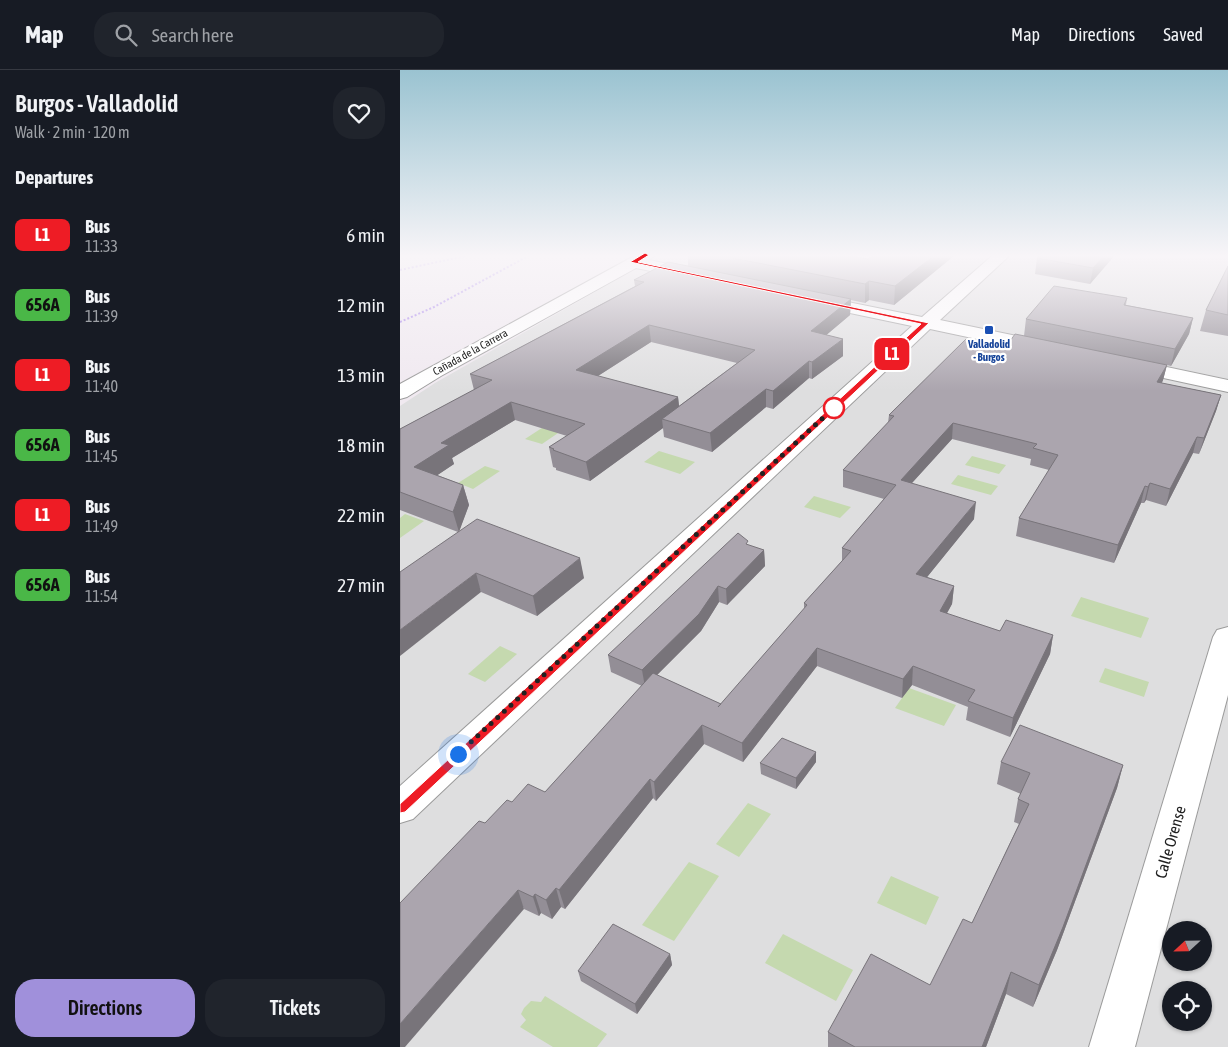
<!DOCTYPE html>
<html lang="en">
<head>
<meta charset="utf-8">
<style>
  :root { --surface:#171b24; --page:#20242c; --text:#f1f3f6; --muted:#9ea1a6; --line:#363941; --accent:#a090db }
  body { margin:0; font-family:"Asap Condensed",sans-serif; background:var(--page); color:var(--text); height:100vh; display:flex; flex-direction:column; font-size:19px; white-space:nowrap }
  * { box-sizing:border-box; margin:0 }
  p { font-size:16px; color:var(--muted) }
  .icon { flex:none; width:28px; height:28px; fill:none; stroke:currentColor; stroke-width:2; stroke-linecap:round; stroke-linejoin:round }
  .map { position:relative; flex:1; overflow:hidden }
  .panel { display:flex; flex-direction:column; background:var(--surface); width:400px }
  .panel>* { flex:none }
  .badge { padding:0 10px; border-radius:8px; font-size:18px; line-height:32px }
  .needle { width:32px; rotate:248deg }
  .fabs { position:absolute; left:762px; top:851px; display:grid; gap:10px }
  .fabs a { display:grid; place-items:center; width:50px; height:50px; border-radius:50%; background:var(--surface); box-shadow:0 1px 4px #0004; font-size:25px }
  .you { position:absolute; width:25px; height:25px; margin:-12px; border:4px solid #fff; border-radius:50%; background:#1a73e8; box-shadow:0 0 0 8px #1a73e833 }
  .map>.badge { position:absolute; translate:-50% -50%; box-shadow:0 0 0 2px #fff }
  h2 { padding:0 15px; font-size:19px; line-height:45px }
  .round { display:grid; place-items:center; flex:none; width:52px; height:52px; border-radius:20px; background:var(--page) }
  .overview { display:flex; align-items:center; justify-content:space-between; height:85px; padding:0 15px }
  h1 { font-size:24px; font-weight:600; line-height:38px }
  .action { display:flex; gap:10px; margin-top:auto; padding:10px 15px }
  .action a { flex:1; height:58px; border-radius:20px; background:var(--accent); color:#111; font-size:20px; font-weight:600; line-height:58px; text-align:center }
  .action a+a { background:var(--page); color:var(--text) }
  ul { padding:0; list-style:none }
  li { display:flex; align-items:center; gap:15px; height:70px; padding:0 15px }
  li div { flex:1 }
  li b { display:block; font-size:19px }
  li em { font-style:normal }
  li .badge { min-width:55px; font-weight:700; text-align:center }
  header { display:flex; align-items:center; gap:30px; box-sizing:border-box; height:70px; padding:0 25px; background:var(--surface); border-bottom:1px solid var(--line) }
  header strong { font-size:24px }
  nav { display:flex; gap:28px; margin-inline-start:auto; font-size:18px }
  .search { width:350px; height:45px; background:var(--page); display:flex; align-items:center; gap:12px; box-sizing:border-box; padding:0 18px; border-radius:20px; color:var(--muted); font-size:19px }
  main { display:flex; flex:1; min-height:0 }
  .map>svg:first-child { display:block }
  .residential { fill:#dededf; fill-rule:evenodd }
  .water { fill:#c5d9af }
  .lines { fill:none; stroke-linecap:round; stroke-linejoin:round }
  .minor-casing { stroke:#9b9b9b; stroke-width:2 }
  .path { stroke:#a47feb; stroke-width:2; stroke-dasharray:2 2; stroke-linecap:butt }
  .minor { fill:#fff; fill-rule:evenodd }
  .wall { fill:#938e96; fill-rule:evenodd }
  .shaded-wall { fill:#78747a }
  .building { fill:#aba5ae; stroke:#78747a }
  .line { fill:#ee1c25; stroke:#fff }
  .walk { stroke:#212121; stroke-width:5; stroke-dasharray:0 9 }
  .transit-dot { fill:#1a4fb4; stroke:#fff; stroke-width:2 }
  .stop-dot { fill:#fff; stroke:#ee1c25; stroke-width:2.5 }
  .labels { text-anchor:middle; dominant-baseline:central; stroke-width:4.5; stroke-linejoin:round; paint-order:stroke }
  .far-transit-label { font-size:11px; font-weight:bold; fill:#164399; stroke:#fff }
  .far-street-label { font-size:11px; fill:#212121; stroke:#fff }
  .near-street-label { font-size:16px; fill:#212121; stroke:#fff }
</style>
</head>
<body>
<header>
<strong>Map</strong>
<div class="search"><svg class="icon" aria-label="search" viewBox="0 0 24 24"><circle cx="10" cy="10" r="6"/><path d="M15 15l6 6"/></svg>Search here</div>
<nav><a>Map</a><a>Directions</a><a>Saved</a></nav>
</header>
<main>
<section class="panel">
<div class="overview"><div><h1>Burgos - Valladolid</h1><p>Walk · 2 min · 120 m</p></div><a class="round"><svg class="icon" aria-label="heart" viewBox="0 0 24 24"><path d="M12 20l-8-8c-3-5 5-10 8-4 3-6 11-1 8 4z"/></svg></a></div>
<h2>Departures</h2>
<ul>
<li><span class="badge" style="background:#ee1c25;color:#fff">L1</span><div><b>Bus</b><p>11:33</p></div><em>6 min</em></li>
<li><span class="badge" style="background:#4ab747;color:#111">656A</span><div><b>Bus</b><p>11:39</p></div><em>12 min</em></li>
<li><span class="badge" style="background:#ee1c25;color:#fff">L1</span><div><b>Bus</b><p>11:40</p></div><em>13 min</em></li>
<li><span class="badge" style="background:#4ab747;color:#111">656A</span><div><b>Bus</b><p>11:45</p></div><em>18 min</em></li>
<li><span class="badge" style="background:#ee1c25;color:#fff">L1</span><div><b>Bus</b><p>11:49</p></div><em>22 min</em></li>
<li><span class="badge" style="background:#4ab747;color:#111">656A</span><div><b>Bus</b><p>11:54</p></div><em>27 min</em></li>
</ul>
<div class="action"><a>Directions</a><a>Tickets</a></div>
</section>
<div class="map">
<svg width="828" height="977" viewBox="0 0 828 977">
  <rect width="100%" height="100%" fill="#f0e9f0"/>
  <path class="residential" d="M 260,185 L 828,185 L 828,977 L 0,977 L 0,336 L 35,313 ZM 771,860 L 804,860 L 804,892 L 771,892 ZM 771,920 L 804,920 L 804,952 L 771,952 Z"/>
  <g class="water">
    <path d="M 148,354 L 164,359 L 142,374 L 125,369 Z"/>
    <path d="M 259,381 L 295,392 L 280,404 L 244,392 Z"/>
    <path d="M 572,386 L 606,395 L 599,404 L 565,395 Z"/>
    <path d="M 85,396 L 100,401 L 73,419 L 58,413 Z"/>
    <path d="M 558,405 L 598,416 L 591,425 L 551,414 Z"/>
    <path d="M 414,426 L 451,437 L 440,448 L 404,437 Z"/>
    <path d="M 5,444 L 24,451 L 0,468 L 0,448 Z"/>
    <path d="M 681,527 L 749,548 L 741,568 L 671,546 Z"/>
    <path d="M 100,576 L 117,584 L 85,612 L 68,604 Z"/>
    <path d="M 705,598 L 749,612 L 744,627 L 699,612 Z"/>
    <path d="M 509,618 L 556,635 L 544,656 L 495,638 Z"/>
    <path d="M 348,733 L 371,744 L 339,787 L 316,774 Z"/>
    <path d="M 289,792 L 319,806 L 274,871 L 242,855 Z"/>
    <path d="M 491,806 L 539,827 L 526,855 L 477,833 Z"/>
    <path d="M 383,864 L 453,900 L 436,931 L 365,893 Z"/>
    <path d="M 145,926 L 207,964 L 197,977 L 153,977 L 120,957 L 126,950 L 121,944 L 124,938 L 131,931 L 141,932 Z"/>
  </g>
  <g class="lines">
    <defs>
      <g id="minor">
        <path d="M 236,185 L 255,185 L 249,190 L 301,201 L 303,205 L 301,209 L 295,210 L 236,198 L 41,306 L 7,327 L 0,329 L 0,314 Z"/>
        <path d="M 593,185 L 610,185 L 540,250 L 655,274 L 658,278 L 655,282 L 648,284 L 530,259 L 13,749 L 0,753 L 0,716 L 512,256 L 407,234 L 404,230 L 407,226 L 413,225 L 522,247 Z"/>
        <path d="M 729,289 L 828,310 L 828,322 L 722,299 L 719,295 L 722,291 Z"/>
        <path d="M 828,557 L 828,625 L 735,977 L 689,977 L 813,567 L 817,560 Z"/>
      </g>
    </defs>
    <use href="#minor" class="minor-casing"/>
    <g class="path">
      <path d="M 0,200 L 70,185"/>
      <path d="M 0,252 L 34,237 L 130,185"/>
    </g>
    <use href="#minor" class="minor"/>
  </g>
  <g class="wall">
    <path d="M 288,185 L 444,185 L 468,189 L 474,185 L 555,185 L 494,235 L 469,230 L 465,233 L 451,230 L 450,245 L 426,265 L 443,286 L 412,309 L 409,308 L 373,339 L 366,337 L 312,382 L 264,367 L 263,358 L 190,411 L 156,400 L 156,398 L 153,397 L 149,377 L 167,366 L 115,350 L 52,388 L 54,394 L 37,405 L 63,415 L 69,435 L 59,461 L 184,508 L 137,546 L 81,522 L 58,462 L 0,440 L 0,359 L 74,320 L 70,304 L 235,216 L 234,210 L 288,196 ZM 251,272 L 337,293 L 279,336 L 278,327 L 198,306 Z"/>
    <path d="M 715,185 L 690,214 L 635,204 L 637,188 Z"/>
    <path d="M 828,196 L 828,266 L 800,261 L 806,240 Z"/>
    <path d="M 727,228 L 726,235 L 793,248 L 789,264 L 771,296 L 767,295 L 763,310 L 762,313 L 821,325 L 816,341 L 799,384 L 793,383 L 766,436 L 746,430 L 744,433 L 741,433 L 714,493 L 616,466 L 619,448 L 649,400 L 630,395 L 631,389 L 552,369 L 512,413 L 574,449 L 527,507 L 554,516 L 552,534 L 546,544 L 600,561 L 653,565 L 650,584 L 610,667 L 566,650 L 568,637 L 512,615 L 502,628 L 417,596 L 343,692 L 304,674 L 256,731 L 253,728 L 165,839 L 161,837 L 152,849 L 141,843 L 139,846 L 124,839 L 85,753 L 112,732 L 145,722 L 242,616 L 211,602 L 208,585 L 348,475 L 364,480 L 365,496 L 327,535 L 319,532 L 301,561 L 257,605 L 321,634 L 404,539 L 404,533 L 442,491 L 442,478 L 484,429 L 443,417 L 443,400 L 488,353 L 489,345 L 591,274 L 608,274 L 624,266 L 626,249 Z"/>
    <path d="M 416,682 L 416,692 L 396,719 L 361,704 L 360,693 Z"/>
    <path d="M 601,692 L 723,695 L 717,718 L 657,880 L 633,937 L 606,924 L 586,977 L 428,977 L 428,962 L 530,915 L 572,853 L 619,754 L 614,752 L 618,729 L 621,724 L 597,714 Z"/>
    <path d="M 270,884 L 272,895 L 237,944 L 181,911 L 178,901 Z"/>
  </g>
  <g class="shaded-wall">
    <path d="M 535,185 L 555,185 L 494,235 L 495,216 Z"/>
    <path d="M 705,185 L 715,185 L 690,214 L 693,198 Z"/>
    <path d="M 469,211 L 469,230 L 465,233 L 465,214 Z"/>
    <path d="M 451,229 L 450,245 L 411,278 L 411,261 Z"/>
    <path d="M 793,248 L 789,264 L 771,296 L 775,279 Z"/>
    <path d="M 249,255 L 251,272 L 179,318 L 176,300 Z"/>
    <path d="M 443,269 L 443,286 L 412,309 L 412,292 Z"/>
    <path d="M 409,291 L 409,308 L 373,339 L 373,321 Z"/>
    <path d="M 767,295 L 763,310 L 754,327 L 757,312 Z"/>
    <path d="M 366,319 L 366,337 L 312,382 L 310,363 Z"/>
    <path d="M 821,325 L 816,341 L 799,384 L 804,368 Z"/>
    <path d="M 278,327 L 280,345 L 262,349 L 263,358 L 190,411 L 186,392 Z"/>
    <path d="M 111,332 L 115,350 L 52,388 L 54,394 L 20,417 L 14,397 L 41,373 Z"/>
    <path d="M 553,353 L 552,369 L 500,426 L 501,410 Z"/>
    <path d="M 797,367 L 793,383 L 766,436 L 770,419 Z"/>
    <path d="M 750,413 L 746,430 L 744,433 L 748,417 Z"/>
    <path d="M 63,415 L 69,435 L 59,462 L 53,442 Z"/>
    <path d="M 745,416 L 741,433 L 714,493 L 718,475 Z"/>
    <path d="M 576,432 L 574,449 L 515,522 L 516,504 Z"/>
    <path d="M 364,480 L 365,496 L 327,535 L 326,519 Z"/>
    <path d="M 180,488 L 184,508 L 137,546 L 133,526 Z"/>
    <path d="M 76,503 L 81,522 L 0,586 L 0,560 Z"/>
    <path d="M 318,516 L 319,532 L 301,561 L 245,617 L 242,600 Z"/>
    <path d="M 554,516 L 552,534 L 538,560 L 540,541 Z"/>
    <path d="M 653,565 L 650,584 L 610,667 L 613,648 Z"/>
    <path d="M 417,578 L 417,596 L 343,692 L 342,673 Z"/>
    <path d="M 513,596 L 512,615 L 502,628 L 503,609 Z"/>
    <path d="M 302,655 L 304,674 L 256,731 L 254,712 Z"/>
    <path d="M 416,682 L 416,692 L 396,719 L 396,708 Z"/>
    <path d="M 723,695 L 717,718 L 657,880 L 633,937 L 639,915 Z"/>
    <path d="M 250,709 L 253,728 L 165,839 L 159,820 Z"/>
    <path d="M 156,818 L 161,837 L 152,849 L 146,830 Z"/>
    <path d="M 118,820 L 124,839 L 5,977 L 0,977 L 0,954 Z"/>
    <path d="M 135,824 L 141,843 L 139,846 L 133,827 Z"/>
    <path d="M 270,884 L 272,895 L 237,944 L 235,934 Z"/>
    <path d="M 611,902 L 606,924 L 586,977 L 582,977 Z"/>
  </g>
  <g class="building">
    <path d="M 317,185 L 444,185 L 468,189 L 474,185 L 535,185 L 495,216 L 469,211 L 465,214 Z"/>
    <path d="M 640,185 L 705,185 L 693,198 L 637,188 Z"/>
    <path d="M 268,192 L 451,229 L 411,261 L 443,269 L 412,292 L 409,291 L 373,321 L 366,319 L 310,363 L 262,349 L 355,280 L 249,255 L 176,300 L 278,327 L 186,392 L 153,380 L 154,379 L 149,377 L 185,354 L 111,332 L 41,373 L 49,375 L 14,397 L 63,415 L 53,442 L 0,422 L 0,359 L 92,310 L 70,304 L 244,212 L 234,210 Z"/>
    <path d="M 828,196 L 828,245 L 806,240 Z"/>
    <path d="M 654,216 L 727,228 L 724,235 L 793,248 L 775,279 L 626,249 Z"/>
    <path d="M 615,264 L 767,295 L 757,312 L 821,325 L 804,368 L 797,367 L 770,419 L 750,413 L 748,417 L 745,416 L 718,475 L 619,448 L 658,385 L 633,378 L 637,374 L 553,353 L 501,410 L 576,432 L 516,504 L 554,516 L 540,541 L 600,561 L 606,550 L 653,565 L 613,648 L 568,631 L 575,620 L 513,596 L 503,609 L 417,578 L 342,673 L 302,655 L 254,712 L 250,709 L 159,820 L 156,818 L 146,830 L 135,824 L 133,827 L 118,820 L 0,954 L 0,833 L 79,751 L 85,753 L 107,730 L 112,732 L 128,714 L 145,722 L 253,603 L 321,634 L 318,637 L 407,535 L 404,533 L 451,481 L 442,478 L 496,415 L 443,400 L 494,346 L 489,345 L 566,269 L 591,274 L 594,271 L 608,274 Z"/>
    <path d="M 77,449 L 180,488 L 133,526 L 76,503 L 0,560 L 0,502 Z"/>
    <path d="M 338,463 L 348,471 L 346,474 L 364,480 L 326,519 L 318,516 L 299,544 L 242,600 L 208,585 Z"/>
    <path d="M 620,655 L 723,695 L 663,857 L 639,915 L 611,902 L 582,977 L 455,977 L 428,962 L 471,884 L 530,915 L 563,849 L 572,853 L 629,734 L 618,729 L 630,703 L 601,692 Z"/>
    <path d="M 382,668 L 416,682 L 396,708 L 360,693 Z"/>
    <path d="M 213,854 L 270,884 L 235,934 L 178,901 Z"/>
  </g>
  <linearGradient id="sky" x2="0" y2="1"><stop stop-color="#9ac3d1"/><stop offset="0.58" stop-color="#f8f5f8"/><stop offset="1" stop-color="#f8f5f8" stop-opacity="0"/></linearGradient>
  <rect width="828" height="321" fill="url(#sky)"/>
  <path class="line" d="M 245,183 L 249,185 L 238,192 L 529,253 L 5,742 L 0,743 L 0,734 L 521,254 L 230,192 Z"/>
  <g class="lines">
    <path class="walk" d="M 58,684 L 438,334 L 434,338"/>
  </g>
  <rect class="transit-dot" x="584" y="255" width="10" height="10" rx="2.5"/>
  <circle class="stop-dot" cx="434" cy="338" r="10"/>
  <g class="labels">
    <g class="far-transit-label">
      <text x="589" y="274">Valladolid<tspan x="589" dy="13">- Burgos</tspan></text>
    </g>
    <g class="far-street-label">
      <text transform="translate(70 282) rotate(-29)">Cañada de la Carrera</text>
    </g>
    <g class="near-street-label">
      <text transform="translate(770 772) rotate(-74)">Calle Orense</text>
    </g>
  </g>
</svg>
<div class="fabs">
<a><svg class="needle" viewBox="-14 -14 28 28"><path d="M0-13l5 13h-10z" fill="#e53935"/><path d="M0 13l5-13h-10z" fill="#9ea1a6"/></svg></a>
<a><svg class="icon" aria-label="locate" viewBox="0 0 24 24"><circle cx="12" cy="12" r="6"/><path d="M12 2v4M12 18v4M2 12h4M18 12h4"/></svg></a>
</div>
<div class="you" style="left:58px;top:684px"></div>
<b class="badge" style="left:492px;top:284px;background:#ee1c25;color:#fff">L1</b>
</div>
</main>
</body>
</html>
